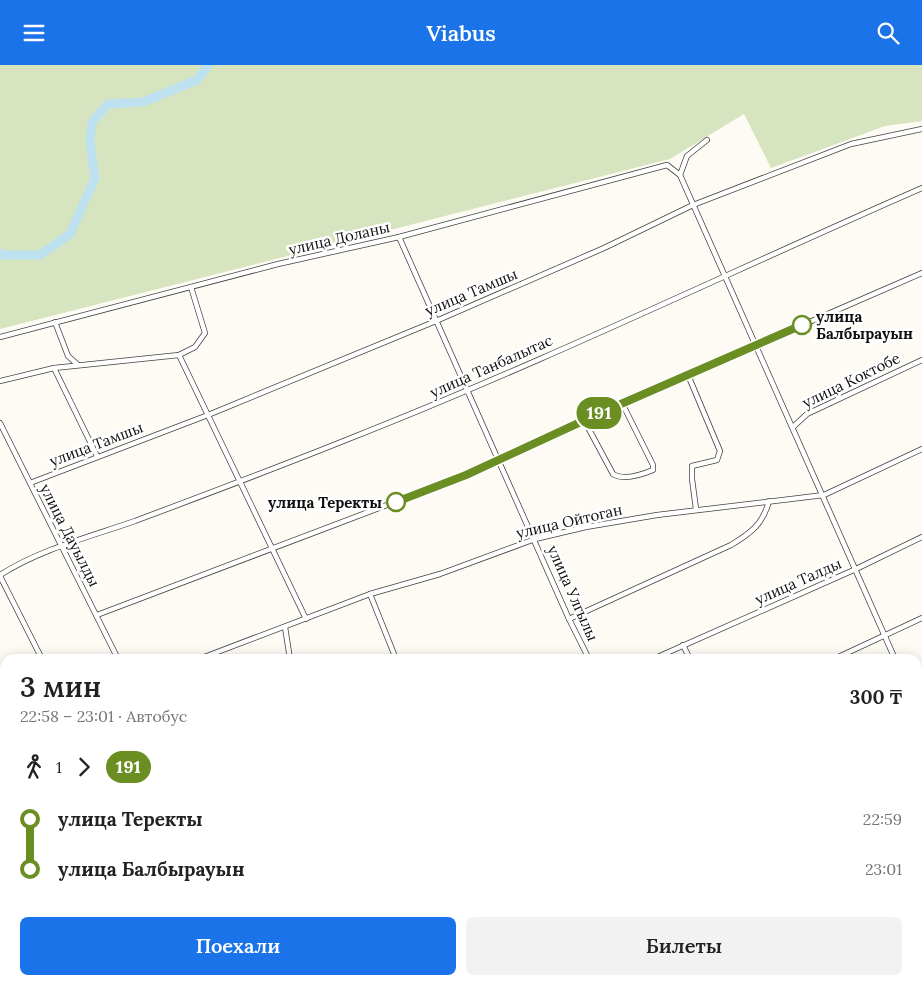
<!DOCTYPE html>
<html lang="ru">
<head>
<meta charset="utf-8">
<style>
  :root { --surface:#fff; --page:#f2f2f2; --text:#222; --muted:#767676; --accent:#1a73e8 }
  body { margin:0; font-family:Lora,serif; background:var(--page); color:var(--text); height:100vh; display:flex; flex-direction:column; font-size:19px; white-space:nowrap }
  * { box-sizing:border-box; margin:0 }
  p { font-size:16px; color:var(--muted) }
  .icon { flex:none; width:28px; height:28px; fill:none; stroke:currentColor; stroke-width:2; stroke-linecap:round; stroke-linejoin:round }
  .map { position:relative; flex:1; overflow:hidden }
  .details { position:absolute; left:0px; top:589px; width:922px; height:331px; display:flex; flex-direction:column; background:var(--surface); border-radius:15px 15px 0 0; box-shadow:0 2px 12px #0003 }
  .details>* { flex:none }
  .badge { padding:0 10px; border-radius:16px; font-size:18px; line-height:32px }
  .map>.badge { position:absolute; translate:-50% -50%; box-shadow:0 0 0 2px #fff }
  .legs { display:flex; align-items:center; gap:8px; height:55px; padding:0 20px; font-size:16px }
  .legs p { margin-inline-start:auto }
  .headline { display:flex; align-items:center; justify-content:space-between; height:85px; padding:0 20px }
  h1 { font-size:28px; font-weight:600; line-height:38px }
  .button { display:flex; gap:10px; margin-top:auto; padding:10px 20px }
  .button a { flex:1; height:58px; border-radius:8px; background:var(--accent); color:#fff; font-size:20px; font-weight:600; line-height:58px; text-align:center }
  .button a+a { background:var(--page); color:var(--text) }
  ul { padding:0 20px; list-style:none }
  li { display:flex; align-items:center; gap:18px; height:50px; font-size:19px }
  li i { display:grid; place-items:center; width:8px; height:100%; margin:0 6px; background:currentColor }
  li i::after { content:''; width:12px; height:12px; margin:-6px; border:4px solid; border-radius:50%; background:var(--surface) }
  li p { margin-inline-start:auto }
  li:first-child i { background:linear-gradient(#0000 50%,currentColor 0) }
  li:last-child i { background:linear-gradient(currentColor 50%,#0000 0) }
  header { display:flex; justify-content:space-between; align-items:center; height:65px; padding:0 20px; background:var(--accent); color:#fff; font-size:22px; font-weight:600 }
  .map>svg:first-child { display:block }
  .grass { fill:#d6e4c0 }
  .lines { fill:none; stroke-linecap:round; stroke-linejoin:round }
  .river { stroke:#bee1ef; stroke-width:9 }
  .street-casing { stroke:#424242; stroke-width:6 }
  .highway-casing { stroke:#202020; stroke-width:9 }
  .street { stroke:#fff; stroke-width:4.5 }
  .highway { stroke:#e2986d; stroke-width:8 }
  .line-1-casing { stroke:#fff; stroke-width:11 }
  .line-1 { stroke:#6b8e23; stroke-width:8 }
  .stop-1-dot { fill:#fff; stroke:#6b8e23; stroke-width:2.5 }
  .labels { text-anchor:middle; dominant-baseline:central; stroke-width:5; stroke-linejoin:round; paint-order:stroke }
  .street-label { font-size:15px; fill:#0f0f0f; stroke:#fff }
  .stop-label { font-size:15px; font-weight:bold; fill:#0f0f0f; stroke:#fff; text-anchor:start }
</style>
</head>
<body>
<header><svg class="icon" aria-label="menu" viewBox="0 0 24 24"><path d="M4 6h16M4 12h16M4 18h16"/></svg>Viabus<svg class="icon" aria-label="search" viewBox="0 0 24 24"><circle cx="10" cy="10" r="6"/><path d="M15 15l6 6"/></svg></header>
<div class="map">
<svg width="922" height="919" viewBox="0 0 922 919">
  <rect width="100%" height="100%" fill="#fdfbf3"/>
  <g class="grass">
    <path d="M 0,0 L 922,0 L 922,56 L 885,61 L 771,103 L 744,49 L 670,94 L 0,264 Z"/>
    <path d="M 0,743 L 5,753 L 5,915 L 88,915 L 91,919 L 0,919 Z"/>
  </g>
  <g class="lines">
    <path class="river" d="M 0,188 L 2,190 L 40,190 L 70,169 L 95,113 L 90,78 L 92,57 L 108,39 L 143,37 L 197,15 L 208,0"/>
    <defs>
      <g id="street">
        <path d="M 680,110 L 687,91 L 707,75"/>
        <path d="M 399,172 L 569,554 L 589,594"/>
        <path d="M 191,222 L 205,268 L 195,282 L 179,290 L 306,554"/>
        <path d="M 55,257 L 68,291 L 77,299"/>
        <path d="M 0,272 L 278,199 L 399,172 L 667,100 L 680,110 L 895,594"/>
        <path d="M 54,303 L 179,290"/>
        <path d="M 688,310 L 720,386 L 717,395 L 692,401 L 692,414 L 696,444"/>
        <path d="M 0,316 L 54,303 L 97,391"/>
        <path d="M 584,355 L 613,409 C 624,416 641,410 653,405 L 653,400 L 622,338"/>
        <path d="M 0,358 L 118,594"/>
        <path d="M 793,362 L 807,349 L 922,295"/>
        <path d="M 30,418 L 208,350 L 436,256 L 604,183 L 693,140 L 851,79 L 922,64"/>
        <path d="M 0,510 C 41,484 89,472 135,456 C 207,429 279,402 351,373 C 544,297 732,206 922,123"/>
        <path d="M 0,511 L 42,594"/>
        <path d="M 370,529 L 396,594"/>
        <path d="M 97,550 L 466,410 L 598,349 L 922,208"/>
        <path d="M 569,554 L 731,480 C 751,468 763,459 769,436"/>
        <path d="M 285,562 L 290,594"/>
        <path d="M 683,580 L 690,594"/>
        <path d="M 199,594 L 370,529 L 440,509 L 535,474 L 586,462 L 657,450 L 824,430 L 922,384"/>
        <path d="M 653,594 L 856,504 L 922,472"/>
        <path d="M 834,594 L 922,553"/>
        <path d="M 918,622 L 922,621"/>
        <path d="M 918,644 L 922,654"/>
        <path d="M 918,693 L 922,691"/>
        <path d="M 918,786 L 922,784"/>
        <path d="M 918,841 L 922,839"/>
        <path d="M 206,915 L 208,919"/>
        <path d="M 283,915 L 286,919"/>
        <path d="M 384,915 L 385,919"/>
        <path d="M 465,915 L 467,919"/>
        <path d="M 548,915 L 550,919"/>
        <path d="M 636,915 L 638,919"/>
        <path d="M 733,915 L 735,919"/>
        <path d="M 368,919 L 378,915"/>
        <path d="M 719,919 L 729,915"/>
      </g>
      <g id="highway">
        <path d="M 0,683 L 5,693"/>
        <path d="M 0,704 L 5,714"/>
        <path d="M 106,915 L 108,919"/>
        <path d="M 117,915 L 119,919"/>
      </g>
    </defs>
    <use href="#street" class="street-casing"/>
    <use href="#highway" class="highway-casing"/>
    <use href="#street" class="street"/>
    <use href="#highway" class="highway"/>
  </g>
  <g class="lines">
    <defs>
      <path id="line-1" d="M 396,437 L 466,410 L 598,349 L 802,260"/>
    </defs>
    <use href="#line-1" class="line-1-casing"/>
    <use href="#line-1" class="line-1"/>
  </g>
  <g class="stop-1-dot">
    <circle cx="802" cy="260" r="9"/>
    <circle cx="396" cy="437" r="9"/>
  </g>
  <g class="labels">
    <g class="street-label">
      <text transform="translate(339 173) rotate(-13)">улица Доланы</text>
      <text transform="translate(471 227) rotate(-23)">улица Тамшы</text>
      <text transform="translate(491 301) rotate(-24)">улица Танбалытас</text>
      <text transform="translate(851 315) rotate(-26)">улица Коктобе</text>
      <text transform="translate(96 379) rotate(-21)">улица Тамшы</text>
      <text transform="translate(569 456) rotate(-13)">улица Ойтоган</text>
      <text transform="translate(70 470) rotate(63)">улица Дауылды</text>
      <text transform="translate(798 516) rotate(-24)">улица Талды</text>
      <text transform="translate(573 528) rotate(66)">улица Улгылы</text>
    </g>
    <g class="stop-label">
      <text x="816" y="251">улица<tspan x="816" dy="17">Балбырауын</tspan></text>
      <text x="382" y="437" text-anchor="end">улица Теректы</text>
    </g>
  </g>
</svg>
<b class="badge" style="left:599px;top:348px;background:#6b8e23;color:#fff">191</b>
<section class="details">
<div class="headline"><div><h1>3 мин</h1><p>22:58 – 23:01 · Автобус</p></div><b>300 ₸</b></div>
<div class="legs"><svg class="icon" aria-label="walk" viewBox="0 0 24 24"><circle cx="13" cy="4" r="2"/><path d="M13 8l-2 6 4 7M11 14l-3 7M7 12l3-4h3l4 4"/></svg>1<svg class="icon" aria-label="forward" viewBox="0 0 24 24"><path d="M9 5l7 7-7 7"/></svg><b class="badge" style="background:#6b8e23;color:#fff">191</b></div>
<ul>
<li><i style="color:#6b8e23"></i><b>улица Теректы</b><p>22:59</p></li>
<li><i style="color:#6b8e23"></i><b>улица Балбырауын</b><p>23:01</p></li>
</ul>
<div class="button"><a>Поехали</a><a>Билеты</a></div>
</section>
</div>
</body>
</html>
